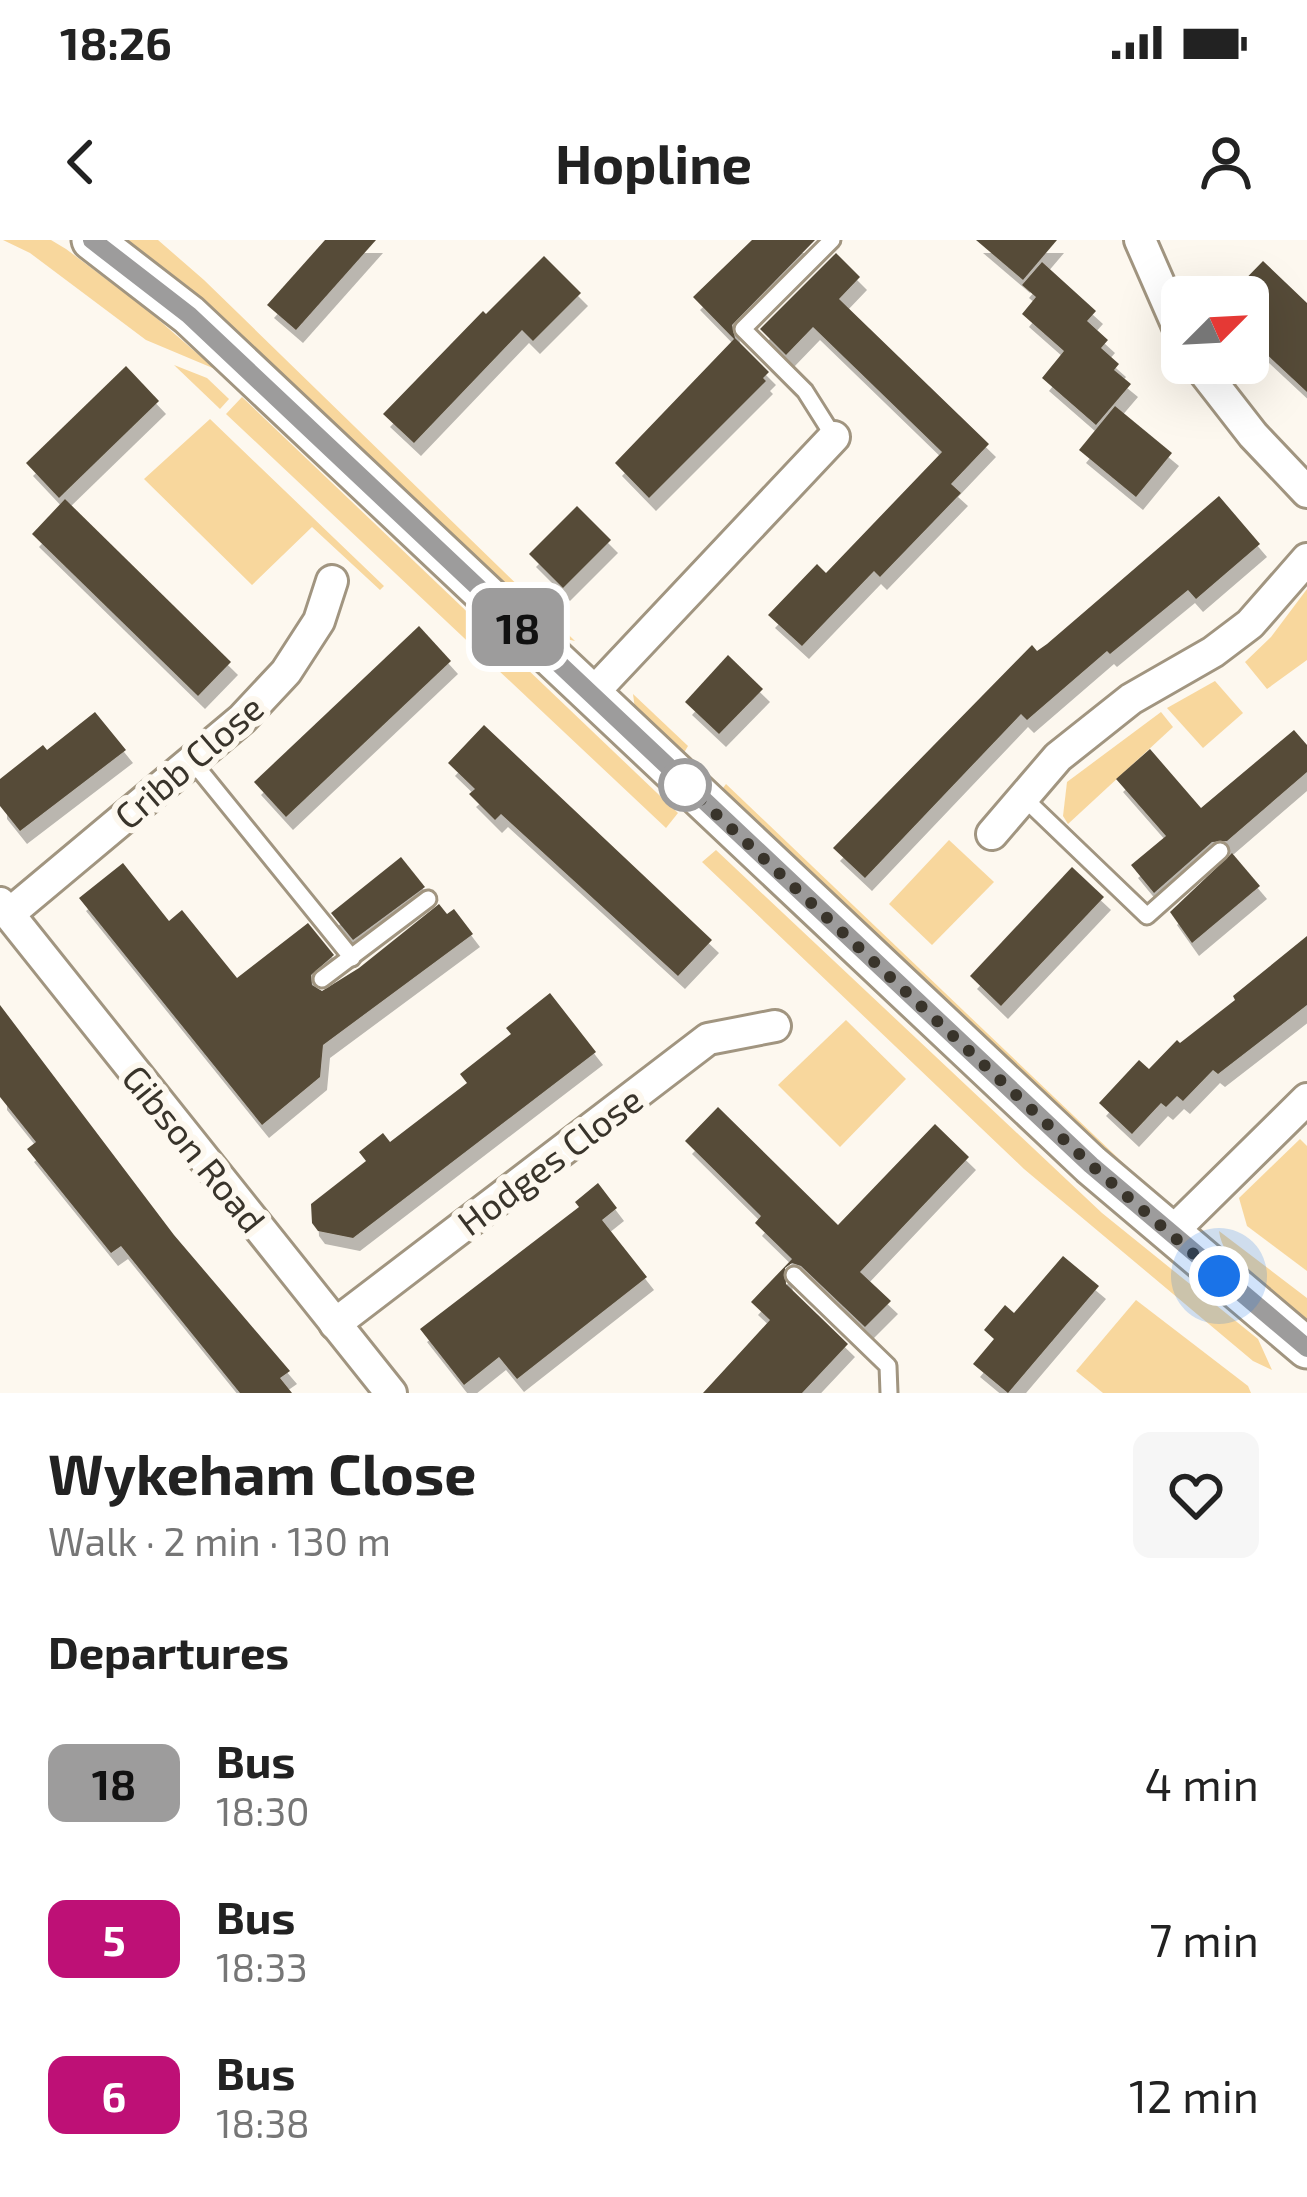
<!DOCTYPE html>
<html lang="en">
<head>
<meta charset="utf-8">
<style>
  :root { --surface:#fff; --page:#f6f6f6; --text:#222; --muted:#767676 }
  body { margin:0; font-family:"Exo 2",sans-serif; background:var(--page); color:var(--text); height:100vh; display:flex; flex-direction:column; font-size:45px; white-space:nowrap }
  * { box-sizing:border-box; margin:0 }
  p { font-size:39px; color:var(--muted) }
  .icon { flex:none; width:66px; height:66px; fill:none; stroke:currentColor; stroke-width:2; stroke-linecap:round; stroke-linejoin:round }
  .map { position:relative; height:1153px; overflow:hidden }
  .details { display:flex; flex-direction:column; background:var(--surface); flex:1 }
  .details>* { flex:none }
  .badge { padding:0 24px; border-radius:18px; font-size:42px; line-height:78px }
  .needle { width:78px; rotate:66deg }
  .tools { position:absolute; left:1161px; top:36px; display:grid; gap:24px }
  .tools a { display:grid; place-items:center; width:108px; height:108px; border-radius:18px; background:var(--surface); box-shadow:0 12px 48px #0002; font-size:60px }
  .you { position:absolute; width:60px; height:60px; margin:-30px; border:9px solid #fff; border-radius:50%; background:#1a73e8; box-shadow:0 0 0 18px #1a73e833 }
  .map>.badge { position:absolute; translate:-50% -50%; box-shadow:0 0 0 6px #fff }
  h2 { padding:0 48px; font-size:45px; line-height:108px }
  .round { display:grid; place-items:center; flex:none; width:126px; height:126px; border-radius:18px; background:var(--page) }
  .head { display:flex; align-items:center; justify-content:space-between; height:204px; padding:0 48px }
  h1 { font-size:57px; font-weight:700; line-height:90px }
  ul { padding:0; list-style:none }
  li { display:flex; align-items:center; gap:36px; height:156px; padding:0 48px }
  li div { flex:1 }
  li b { display:block; font-size:45px }
  li em { font-style:normal }
  li .badge { min-width:132px; font-weight:700; text-align:center }
  .status { display:flex; justify-content:space-between; align-items:center; height:84px; padding:0 60px; background:var(--surface); direction:ltr }
  .status svg { height:33px; fill:currentColor }
  header { display:flex; justify-content:space-between; align-items:center; height:156px; padding:0 48px; background:var(--surface); font-size:54px; font-weight:700 }
  .map>svg:first-child { display:block }
  .green { fill:#f8d79d }
  .building { fill:#574c39; filter:url(#shadow) }
  .lines { fill:none; stroke-linecap:round; stroke-linejoin:round }
  .service-casing { stroke:#a19580; stroke-width:21 }
  .minor-casing { stroke:#a19580; stroke-width:36 }
  .tertiary-casing { stroke:#a19580; stroke-width:45 }
  .service { stroke:#fff; stroke-width:15 }
  .minor { stroke:#fff; stroke-width:30 }
  .tertiary { stroke:#fff; stroke-width:39 }
  .line-casing { stroke:#fff; stroke-width:27 }
  .line { stroke:#9d9c9c; stroke-width:18 }
  .walk { stroke:#39342b; stroke-width:12; stroke-dasharray:0 21.6 }
  .stop-dot { fill:#fff; stroke:#9d9c9c; stroke-width:6 }
  .labels { text-anchor:middle; dominant-baseline:central; stroke-width:12; stroke-linejoin:round; paint-order:stroke }
  .street-label { font-size:36px; fill:#39342b; stroke:#fdf8ef }
</style>
</head>
<body>
<div class="status"><b>18:26</b><svg viewBox="0 0 49 12"><path d="M0 12V9h3v3zM5 12V6h3v6zM10 12V3h3v9zM15 12V0h3v12zM26 1h20v11H26zM47 4h2v5h-2z"/></svg></div>
<header><svg class="icon" aria-label="back" viewBox="0 0 24 24"><path d="M15 5l-7 7 7 7"/></svg>Hopline<svg class="icon" aria-label="person" viewBox="0 0 24 24"><circle cx="12" cy="8" r="4"/><path d="M4 21q1-7 8-7t8 7"/></svg></header>
<div class="map">
<svg width="1307" height="1153" viewBox="0 0 1307 1153">
  <defs>
    <filter id="shadow"><feDropShadow dx="7" dy="13" stdDeviation="0" flood-color="#0004"/></filter>
  </defs>
  <rect width="100%" height="100%" fill="#fdf8ef"/>
  <g class="green">
    <path d="M 3,0 L 51,0 L 66,9 L 145,68 L 215,129 L 146,100 L 30,13 Z"/>
    <path d="M 127,0 L 158,0 L 204,40 L 575,401 L 553,396 L 189,47 Z"/>
    <path d="M 174,125 L 207,138 L 229,159 L 220,169 Z"/>
    <path d="M 242,157 L 678,573 L 666,588 L 226,174 Z"/>
    <path d="M 210,179 L 384,346 L 380,350 L 312,287 L 252,345 L 144,239 Z"/>
    <path d="M 1307,349 L 1307,420 L 1267,449 L 1245,422 L 1271,397 Z"/>
    <path d="M 1215,441 L 1243,473 L 1203,508 L 1167,468 Z"/>
    <path d="M 633,454 L 688,506 L 682,516 L 635,469 Z"/>
    <path d="M 1161,472 L 1173,487 L 1068,584 L 1063,576 L 1067,542 Z"/>
    <path d="M 726,544 L 1140,939 L 1128,937 L 720,552 Z"/>
    <path d="M 949,600 L 994,642 L 932,705 L 889,664 Z"/>
    <path d="M 716,610 L 1102,973 L 1258,1099 L 1272,1130 L 1253,1121 L 1024,929 L 702,622 Z"/>
    <path d="M 846,780 L 906,839 L 840,907 L 778,845 Z"/>
    <path d="M 1300,899 L 1307,906 L 1307,1031 L 1247,986 L 1239,958 Z"/>
    <path d="M 1219,991 L 1307,1058 L 1307,1080 C 1278,1057 1224,1030 1219,991 Z"/>
    <path d="M 1136,1060 L 1248,1146 L 1251,1153 L 1103,1153 L 1076,1131 Z"/>
  </g>
  <g class="building">
    <path d="M 325,0 L 376,0 L 296,90 L 267,65 Z"/>
    <path d="M 752,0 L 815,0 L 732,85 L 735,98 L 769,132 L 763,138 L 766,141 L 649,258 L 615,223 L 734,99 L 693,57 Z"/>
    <path d="M 976,0 L 1057,0 L 1023,40 Z"/>
    <path d="M 836,13 L 860,37 L 839,59 L 989,204 L 951,244 L 961,253 L 880,337 L 874,331 L 802,406 L 768,375 L 817,324 L 826,333 L 942,212 L 813,87 L 786,115 L 760,89 Z"/>
    <path d="M 544,16 L 581,53 L 533,101 L 522,90 L 414,203 L 383,174 L 483,71 L 486,74 Z"/>
    <path d="M 1263,21 L 1307,63 L 1307,152 L 1248,97 L 1248,57 L 1228,57 Z"/>
    <path d="M 1042,22 L 1096,71 L 1087,81 L 1108,100 L 1101,108 L 1119,124 L 1114,130 L 1131,144 L 1096,185 L 1042,138 L 1064,111 L 1022,74 L 1036,57 L 1022,45 Z"/>
    <path d="M 126,126 L 159,161 L 59,258 L 26,223 Z"/>
    <path d="M 1115,166 L 1172,213 L 1136,257 L 1079,210 Z"/>
    <path d="M 1219,256 L 1260,304 L 1196,359 L 1188,350 L 1110,414 L 1107,411 L 1027,480 L 1021,474 L 865,638 L 833,608 L 1032,405 L 1037,411 L 1047,404 Z"/>
    <path d="M 65,259 L 231,422 L 198,456 L 32,294 Z"/>
    <path d="M 577,266 L 611,300 L 563,348 L 529,314 Z"/>
    <path d="M 419,386 L 451,421 L 286,577 L 254,542 Z"/>
    <path d="M 728,415 L 763,449 L 719,494 L 685,462 Z"/>
    <path d="M 95,472 L 126,510 L 20,591 L 0,566 L 0,539 L 43,505 L 47,510 Z"/>
    <path d="M 484,485 L 712,700 L 678,736 L 501,574 L 495,580 L 469,554 L 475,549 L 448,523 Z"/>
    <path d="M 1294,490 L 1307,505 L 1307,532 L 1227,601 L 1212,602 L 1154,653 L 1131,625 L 1166,596 L 1116,539 L 1150,509 L 1201,568 Z"/>
    <path d="M 1232,613 L 1260,646 L 1192,703 L 1170,672 Z"/>
    <path d="M 401,617 L 425,647 L 353,700 L 331,673 Z"/>
    <path d="M 123,623 L 169,681 L 182,670 L 237,738 L 308,683 L 334,715 L 311,735 L 312,745 L 322,751 L 359,728 L 439,664 L 447,674 L 454,669 L 473,694 L 323,805 L 320,837 L 262,885 L 79,658 Z"/>
    <path d="M 1072,627 L 1104,657 L 1001,766 L 970,736 Z"/>
    <path d="M 1307,696 L 1307,765 L 1218,834 L 1213,830 L 1183,861 L 1177,856 L 1166,867 L 1161,863 L 1132,894 L 1099,863 L 1139,820 L 1149,829 L 1177,800 L 1180,803 L 1235,760 L 1233,756 Z"/>
    <path d="M 550,753 L 596,812 L 353,998 L 318,991 L 312,983 L 311,964 L 366,921 L 359,912 L 383,893 L 390,902 L 467,843 L 460,834 L 511,794 L 506,788 Z"/>
    <path d="M 0,765 L 174,995 L 290,1131 L 280,1138 L 292,1153 L 240,1153 L 121,1006 L 111,1013 L 27,909 L 36,902 L 0,857 Z"/>
    <path d="M 718,867 L 838,985 L 935,884 L 969,917 L 860,1032 L 891,1061 L 865,1087 L 801,1026 L 792,1023 L 785,1028 L 786,1044 L 848,1104 L 802,1153 L 703,1153 L 770,1080 L 751,1062 L 792,1019 L 755,983 L 761,976 L 685,901 Z"/>
    <path d="M 598,943 L 617,968 L 602,980 L 647,1037 L 517,1139 L 499,1117 L 464,1145 L 420,1089 L 579,967 L 575,962 Z"/>
    <path d="M 1063,1016 L 1099,1046 L 1008,1153 L 973,1124 L 994,1099 L 984,1090 L 1005,1065 L 1014,1073 Z"/>
  </g>
  <g class="lines">
    <defs>
      <g id="service">
        <path d="M 832,0 L 743,89 L 805,151 L 834,197"/>
        <path d="M 193,522 L 352,718"/>
        <path d="M 1024,558 L 1147,676 L 1220,611"/>
        <path d="M 322,739 L 428,659"/>
        <path d="M 794,1035 L 888,1126 L 889,1153"/>
      </g>
      <g id="minor">
        <path d="M 1140,0 L 1182,96"/>
        <path d="M 1197,123 L 1253,195 L 1307,252"/>
        <path d="M 590,456 L 834,197"/>
        <path d="M 992,594 L 1058,517 L 1131,459 L 1213,412 L 1250,384 L 1307,319"/>
        <path d="M 0,663 L 391,1153"/>
        <path d="M 9,674 L 242,479 L 286,432 L 319,381 L 332,341"/>
        <path d="M 1169,995 L 1307,859"/>
        <path d="M 335,1084 L 708,799 L 775,786"/>
      </g>
      <path id="tertiary" d="M 92,0 L 189,75 L 1091,925 L 1307,1108"/>
    </defs>
    <use href="#service" class="service-casing"/>
    <use href="#minor" class="minor-casing"/>
    <use href="#tertiary" class="tertiary-casing"/>
    <use href="#service" class="service"/>
    <use href="#minor" class="minor"/>
    <use href="#tertiary" class="tertiary"/>
  </g>
  <g class="lines">
    <defs>
      <path id="line" d="M 92,0 L 189,75 L 1091,925 L 1307,1108"/>
    </defs>
    <use href="#line" class="line-casing"/>
    <use href="#line" class="line"/>
    <path class="walk" d="M 685,545 L 1091,925 L 1219,1036"/>
  </g>
  <circle class="stop-dot" cx="685" cy="545" r="24"/>
  <g class="labels">
    <g class="street-label">
      <text transform="translate(188 521) rotate(-41)">Cribb Close</text>
      <text transform="translate(195 908) rotate(51)">Gibson Road</text>
      <text transform="translate(549 920) rotate(-37)">Hodges Close</text>
    </g>
  </g>
</svg>
<div class="tools">
<a><svg class="needle" viewBox="-14 -14 28 28"><path d="M0-13l5 13h-10z" fill="#e53935"/><path d="M0 13l5-13h-10z" fill="#767676"/></svg></a>
</div>
<div class="you" style="left:1219px;top:1036px"></div>
<b class="badge" style="left:518px;top:387px;background:#9d9c9c;color:#111">18</b>
</div>
<section class="details">
<div class="head"><div><h1>Wykeham Close</h1><p>Walk · 2 min · 130 m</p></div><a class="round"><svg class="icon" aria-label="heart" viewBox="0 0 24 24"><path d="M12 20l-8-8c-3-5 5-10 8-4 3-6 11-1 8 4z"/></svg></a></div>
<h2>Departures</h2>
<ul>
<li><span class="badge" style="background:#9d9c9c;color:#111">18</span><div><b>Bus</b><p>18:30</p></div><em>4 min</em></li>
<li><span class="badge" style="background:#be1076;color:#fff">5</span><div><b>Bus</b><p>18:33</p></div><em>7 min</em></li>
<li><span class="badge" style="background:#be1076;color:#fff">6</span><div><b>Bus</b><p>18:38</p></div><em>12 min</em></li>
</ul>
</section>
</body>
</html>
